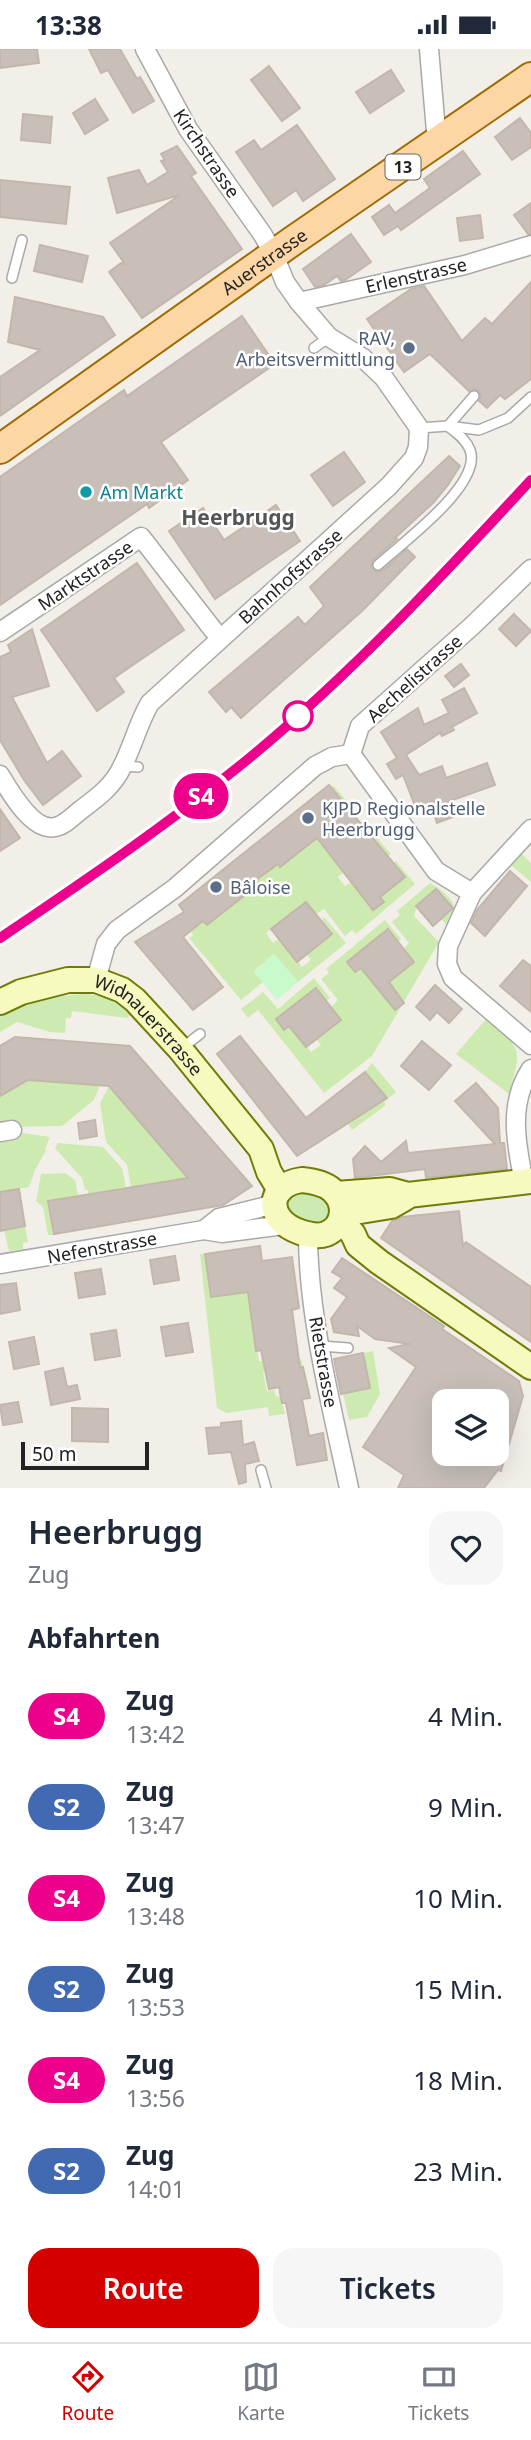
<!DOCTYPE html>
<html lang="de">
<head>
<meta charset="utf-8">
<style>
  :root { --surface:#fff; --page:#f6f6f7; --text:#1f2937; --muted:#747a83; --line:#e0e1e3; --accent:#d40000 }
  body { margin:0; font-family:"Noto Sans",sans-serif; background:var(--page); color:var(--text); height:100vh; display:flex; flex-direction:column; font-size:26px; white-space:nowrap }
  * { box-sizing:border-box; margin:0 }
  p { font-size:23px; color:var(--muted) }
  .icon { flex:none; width:38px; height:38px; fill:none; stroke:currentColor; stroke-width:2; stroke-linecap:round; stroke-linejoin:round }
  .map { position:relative; height:1439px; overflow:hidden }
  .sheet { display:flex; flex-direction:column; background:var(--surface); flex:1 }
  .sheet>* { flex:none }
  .badge { padding:0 14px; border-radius:23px; font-size:24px; line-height:46px }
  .fabs { position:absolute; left:432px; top:1340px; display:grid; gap:14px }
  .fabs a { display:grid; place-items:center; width:77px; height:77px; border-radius:14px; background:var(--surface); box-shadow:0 7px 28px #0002; font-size:35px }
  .scale { position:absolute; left:21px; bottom:18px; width:128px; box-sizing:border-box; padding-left:7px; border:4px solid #222; border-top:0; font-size:19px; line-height:24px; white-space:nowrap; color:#222; -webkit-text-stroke:5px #fff; paint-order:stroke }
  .map>.badge { position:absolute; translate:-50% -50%; box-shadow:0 0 0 4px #fff }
  h2 { padding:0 28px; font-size:26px; line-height:63px }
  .round { display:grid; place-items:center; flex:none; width:74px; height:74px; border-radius:21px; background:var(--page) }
  .head { display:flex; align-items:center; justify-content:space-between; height:119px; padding:0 28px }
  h1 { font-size:33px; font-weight:600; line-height:52px }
  .cta { display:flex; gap:14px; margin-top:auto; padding:14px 28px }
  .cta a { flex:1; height:80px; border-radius:21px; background:var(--accent); color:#fff; font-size:28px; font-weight:600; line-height:80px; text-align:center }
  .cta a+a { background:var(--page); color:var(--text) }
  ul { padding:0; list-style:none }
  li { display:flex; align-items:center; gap:21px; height:91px; padding:0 28px }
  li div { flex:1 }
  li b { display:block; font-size:26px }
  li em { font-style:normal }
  li .badge { min-width:77px; font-weight:700; text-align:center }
  .status { display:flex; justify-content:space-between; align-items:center; height:49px; padding:0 35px; background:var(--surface); direction:ltr }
  .status svg { height:19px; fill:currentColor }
  .menu { display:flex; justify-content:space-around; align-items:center; height:98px; border-top:2px solid var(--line); background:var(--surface); font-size:19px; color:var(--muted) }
  .menu a { display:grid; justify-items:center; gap:4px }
  .menu .current { color:var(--accent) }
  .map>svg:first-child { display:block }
  .grass { fill:#cdebb0 }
  .park { fill:#c8facc }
  .building { fill:#c7bfb8; stroke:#c4b6ab; stroke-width:2; fill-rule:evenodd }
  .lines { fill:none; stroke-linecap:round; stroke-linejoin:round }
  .lane-casing { stroke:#a9a9a9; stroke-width:12 }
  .street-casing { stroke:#a9a9a9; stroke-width:21 }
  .secondary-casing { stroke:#707d05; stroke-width:28 }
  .primary-casing { stroke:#a06b00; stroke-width:32 }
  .lane { stroke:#fff; stroke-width:9 }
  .street { stroke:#fff; stroke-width:18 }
  .secondary { stroke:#f7fabf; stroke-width:24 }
  .primary { stroke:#fcd6a4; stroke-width:28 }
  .rail { stroke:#707070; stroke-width:5; stroke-dasharray:14 14; stroke-linecap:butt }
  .line-casing { stroke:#fff; stroke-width:16 }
  .line { stroke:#ec008c; stroke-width:10 }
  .service-dot { fill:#5c6f8a; stroke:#fff; stroke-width:2.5 }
  .culture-dot { fill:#0f9aa8; stroke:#fff; stroke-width:2.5 }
  .stop-dot { fill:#fff; stroke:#ec008c; stroke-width:3.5 }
  .labels { text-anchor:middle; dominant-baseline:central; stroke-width:5; stroke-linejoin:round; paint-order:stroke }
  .shield { fill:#fff; stroke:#646464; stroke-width:2 }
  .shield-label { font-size:16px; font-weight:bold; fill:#222 }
  .street-label { font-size:18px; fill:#222; stroke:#fff }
  .service-label { font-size:18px; fill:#4e5e75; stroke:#fff; text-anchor:start }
  .culture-label { font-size:18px; fill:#0d838f; stroke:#fff; text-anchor:start }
  .quarter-label { font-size:21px; font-weight:bold; fill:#555; stroke:#fff }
</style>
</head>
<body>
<div class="status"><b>13:38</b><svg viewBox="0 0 49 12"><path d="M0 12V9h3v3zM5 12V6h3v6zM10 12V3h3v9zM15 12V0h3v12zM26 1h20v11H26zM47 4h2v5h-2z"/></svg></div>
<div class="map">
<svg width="531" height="1439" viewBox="0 0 531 1439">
  <rect width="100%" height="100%" fill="#f2efe9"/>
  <g class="grass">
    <path d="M 333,736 L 358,765 L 321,794 L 331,807 L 368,778 L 391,805 L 388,807 L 378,795 L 338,828 L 345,837 L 351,833 L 373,861 L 384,853 L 380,848 L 405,828 L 394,814 L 396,812 L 415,835 L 356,885 L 352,881 L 345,887 L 324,860 L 316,865 L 306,853 L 266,884 L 273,894 L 279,890 L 302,918 L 311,911 L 306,905 L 324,868 L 346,894 L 298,933 L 274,905 L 254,922 L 263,933 L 241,951 L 189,889 L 193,886 L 182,871 L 188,867 L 196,877 L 203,872 L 207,876 L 217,869 L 213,864 L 230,851 L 234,855 L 243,848 L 247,820 L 278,815 L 281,818 L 306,798 Z"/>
    <path d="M 531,786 L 531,796 L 522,805 L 531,814 L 531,833 L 506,812 Z"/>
    <path d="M 430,834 C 438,838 455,850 454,860 C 454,865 450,872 448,877 L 441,870 L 453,860 L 436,841 L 417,857 L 414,867 L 439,893 L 372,1007 L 324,1044 L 258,961 L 248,969 L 241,960 L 263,943 L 278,960 L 314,929 L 330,949 L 326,952 L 316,939 L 276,970 L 284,981 L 289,977 L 311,1003 L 321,996 L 316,990 L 341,971 L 331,958 L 338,951 L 321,930 L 329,924 L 326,920 L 385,871 L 401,890 L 398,893 L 387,881 L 347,913 L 355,923 L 361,919 L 389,933 L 403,900 L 409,894 L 392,873 L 400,866 L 397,862 Z"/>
    <path d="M 88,945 C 105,948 118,953 130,966 L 127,969 L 72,962 L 71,969 L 66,969 L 65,984 L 50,983 L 17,973 L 0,983 L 0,968 C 25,952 59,946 88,945 Z"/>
    <path d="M 486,970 C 524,1001 521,1000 509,1045 L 456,1005 Z"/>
    <path d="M 372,1014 L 396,1043 L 384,1053 L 386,1056 L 352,1081 L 348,1075 L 387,1049 L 365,1023 Z"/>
    <path d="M 28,1031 L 100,1036 L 94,1051 L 62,1077 L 0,1078 L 0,1047 Z"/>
    <path d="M 109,1037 L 188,1129 L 131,1138 L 127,1116 L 106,1093 L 100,1054 Z"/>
    <path d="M 22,1084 L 50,1088 L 45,1100 L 46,1101 L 35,1121 L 29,1138 L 0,1143 L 0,1088 Z"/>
    <path d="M 58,1094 L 103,1098 L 122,1119 L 126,1138 L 88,1145 L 88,1141 L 85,1141 L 82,1129 L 55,1099 Z"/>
    <path d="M 65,1124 L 75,1131 L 78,1146 L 48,1152 L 53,1186 L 48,1186 L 43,1158 L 36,1152 L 41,1125 Z"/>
    <path d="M 303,1142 L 325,1150 L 330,1161 L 327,1169 L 318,1175 L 291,1168 C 285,1153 287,1148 303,1142 Z"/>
    <path d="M 25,1177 L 28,1193 L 23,1194 L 23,1200 L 9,1202 L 4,1181 Z"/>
    <path d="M 200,1205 L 205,1205 L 212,1248 L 248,1243 L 259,1312 L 301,1310 L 303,1318 L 268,1325 L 267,1322 L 263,1323 L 267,1342 L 274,1341 L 276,1348 L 281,1347 L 285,1365 L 269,1367 L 268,1358 L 226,1364 L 217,1359 Z"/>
    <path d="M 373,1302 L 380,1345 L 367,1368 L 349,1371 L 343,1344 L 363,1304 Z"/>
  </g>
  <path class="park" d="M 274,905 L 298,933 L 277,951 L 254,923 Z"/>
  <g class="building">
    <path d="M 0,0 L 37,0 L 39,14 L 0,19 Z"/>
    <path d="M 89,0 L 120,0 L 137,30 L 140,28 L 154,52 L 133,64 L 108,21 L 101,24 Z"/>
    <path d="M 269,17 L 300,59 L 282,72 L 251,31 Z"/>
    <path d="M 391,21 L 404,42 L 370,64 L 356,43 Z"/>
    <path d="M 95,50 L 108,71 L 85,85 L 73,64 Z"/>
    <path d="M 23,65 L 52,68 L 50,94 L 21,91 Z"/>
    <path d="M 520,69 L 531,84 L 531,98 L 512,111 L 495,88 Z"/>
    <path d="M 297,76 L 335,130 L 303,152 L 296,141 L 273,157 L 236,103 L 254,91 L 261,101 Z"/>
    <path d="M 177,97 L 196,124 L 191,127 L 242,200 L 142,269 L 109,223 L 121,214 L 125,215 L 110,194 L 180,146 L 117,164 L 108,129 L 139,121 L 147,136 L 168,123 L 161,112 L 165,111 L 161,105 Z"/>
    <path d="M 463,102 L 480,125 L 401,181 L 398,177 L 384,186 L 372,168 L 389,156 L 395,164 L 430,139 L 424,130 Z"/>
    <path d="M 0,131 L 70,138 L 66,175 L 0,168 Z"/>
    <path d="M 531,154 L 531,185 L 528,185 L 514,166 Z"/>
    <path d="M 480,166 L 483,189 L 460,192 L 457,169 Z"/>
    <path d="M 351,185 L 371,213 L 345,231 L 341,232 L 337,227 L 324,236 L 315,238 L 303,220 Z"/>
    <path d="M 40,196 L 88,207 L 82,233 L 34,222 Z"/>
    <path d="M 531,233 L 531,330 L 505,350 L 500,346 L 487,359 L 479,352 L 481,348 L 479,342 L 475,340 L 469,342 L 430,305 L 404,323 L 367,270 L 411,240 L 424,237 L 462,292 L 485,269 L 492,275 Z"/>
    <path d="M 15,248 L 103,268 L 115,286 L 0,367 L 0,328 L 40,301 L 8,293 Z"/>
    <path d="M 242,267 L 275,315 L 161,393 L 188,431 L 149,459 L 147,455 L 0,556 L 0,428 L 124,341 L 127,347 Z"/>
    <path d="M 344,403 L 365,433 L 333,457 L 311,426 Z"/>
    <path d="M 449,407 L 460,417 L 448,436 L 434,453 L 395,489 L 397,490 L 373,511 L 371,518 L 376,523 L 382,522 L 407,500 L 415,508 L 362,562 L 241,669 L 231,658 L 226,663 L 209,643 L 298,568 L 305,576 L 324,557 L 310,538 Z"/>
    <path d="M 276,456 L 300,492 L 215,550 L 169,482 L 203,459 L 224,491 Z"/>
    <path d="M 137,514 L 184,581 L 114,629 L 124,643 L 97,662 L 41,581 Z"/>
    <path d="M 514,565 L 531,582 L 516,597 L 499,580 Z"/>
    <path d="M 32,580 L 49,637 L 12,648 L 47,714 L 62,702 L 81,727 L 43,756 L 24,731 L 0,691 L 0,608 L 11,603 L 8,596 Z"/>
    <path d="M 461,615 L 469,626 L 454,638 L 445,627 Z"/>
    <path d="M 464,639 L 477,664 L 452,678 L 454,681 L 442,687 L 440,684 L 406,706 L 419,726 L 442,717 L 446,729 L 487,714 L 495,736 L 447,753 L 453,768 L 437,774 L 431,757 L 417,762 L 403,726 L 396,730 L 387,715 L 397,709 L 381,683 L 418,659 L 424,676 L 449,664 L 442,651 Z"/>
    <path d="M 329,736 L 405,828 L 380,848 L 384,853 L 373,861 L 317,789 L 280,818 L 278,815 L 256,831 L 259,835 L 207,876 L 203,872 L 183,888 L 223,938 L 193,961 L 135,893 L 184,863 L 179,856 Z"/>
    <path d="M 0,760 L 20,789 L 0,802 Z"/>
    <path d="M 510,822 L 527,837 L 485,887 L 471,874 L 477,861 Z"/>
    <path d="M 436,840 L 453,859 L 433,877 L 416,857 Z"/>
    <path d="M 306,853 L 332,885 L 297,913 L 271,880 Z"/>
    <path d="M 388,880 L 414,913 L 389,933 L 404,954 L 395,961 L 361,919 L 355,923 L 347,913 Z"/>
    <path d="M 523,911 L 531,917 L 531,963 L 500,937 Z"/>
    <path d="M 435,936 L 462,960 L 449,974 L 437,963 L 430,971 L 416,958 Z"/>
    <path d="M 316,939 L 341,971 L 306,998 L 289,977 L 284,981 L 276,970 Z"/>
    <path d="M 240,987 L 306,1069 L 365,1023 L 387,1049 L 297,1107 L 217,1005 Z"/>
    <path d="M 15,988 L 130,997 L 252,1137 L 223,1156 L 54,1185 L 48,1152 L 188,1129 L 109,1037 L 28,1031 L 0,1047 L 0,997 Z"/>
    <path d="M 422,992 L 451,1016 L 429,1041 L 401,1017 Z"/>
    <path d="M 476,1034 L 498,1059 L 500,1094 L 504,1094 L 507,1120 L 426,1129 L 425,1120 L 355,1129 L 353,1110 L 365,1097 L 381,1113 L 406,1092 L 408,1104 L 495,1095 L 455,1052 Z"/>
    <path d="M 95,1071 L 97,1087 L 80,1090 L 78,1074 Z"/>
    <path d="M 19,1140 L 25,1177 L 0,1182 L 0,1143 Z"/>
    <path d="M 459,1162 L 463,1197 L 466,1193 L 531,1238 L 531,1293 L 381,1189 L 392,1172 L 402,1168 Z"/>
    <path d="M 260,1197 L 262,1212 L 292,1208 L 299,1259 L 292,1261 L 300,1319 L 303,1318 L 310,1349 L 302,1350 L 309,1387 L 323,1384 L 327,1411 L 297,1416 L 286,1354 L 282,1354 L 279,1338 L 269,1340 L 261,1301 L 256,1302 L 248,1243 L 211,1248 L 205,1205 Z"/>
    <path d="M 175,1207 L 179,1231 L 154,1235 L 150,1211 Z"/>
    <path d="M 342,1209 L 444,1277 L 442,1280 L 519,1332 L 523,1347 L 501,1422 L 498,1421 L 484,1439 L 398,1439 L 404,1426 L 363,1398 L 416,1318 L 389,1299 L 410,1295 L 375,1290 L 357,1277 L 359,1287 L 334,1283 L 331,1270 L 347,1248 L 334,1239 L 342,1229 L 332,1223 ZM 444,1353 L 497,1353 L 497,1405 L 444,1405 Z"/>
    <path d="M 101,1220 L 105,1245 L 79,1249 L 75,1224 Z"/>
    <path d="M 16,1234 L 20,1261 L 0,1265 L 0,1236 Z"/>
    <path d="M 188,1274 L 193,1303 L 166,1307 L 161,1278 Z"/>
    <path d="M 116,1281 L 120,1307 L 95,1311 L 91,1285 Z"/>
    <path d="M 34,1288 L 39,1315 L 14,1320 L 9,1293 Z"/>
    <path d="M 363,1304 L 370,1339 L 341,1345 L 334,1310 Z"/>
    <path d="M 63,1319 L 67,1338 L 77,1336 L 80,1350 L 51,1356 L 45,1323 Z"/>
    <path d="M 18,1353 L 22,1373 L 3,1376 L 0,1356 Z"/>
    <path d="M 72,1359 L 108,1360 L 108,1393 L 72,1392 Z"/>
    <path d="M 241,1372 L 243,1396 L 254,1393 L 259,1412 L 245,1415 L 246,1433 L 239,1435 L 231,1403 L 209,1405 L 206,1379 L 221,1378 L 221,1374 Z"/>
  </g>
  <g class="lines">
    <defs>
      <g id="lane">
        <path d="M 12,229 L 22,191"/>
        <path d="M 314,299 L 329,288"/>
        <path d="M 448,377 L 474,347"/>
        <path d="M 419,379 L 448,377 L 479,381 L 508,369 L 531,348"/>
        <path d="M 378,516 C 402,494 483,435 470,401 C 466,390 456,384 448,377"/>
        <path d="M 123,717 L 138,718"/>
        <path d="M 182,999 L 200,985"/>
        <path d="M 321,1297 L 348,1299"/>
        <path d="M 261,1421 L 266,1439"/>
      </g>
      <g id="street">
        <path d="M 429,0 L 437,94"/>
        <path d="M 299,253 L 465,216 L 531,196"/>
        <path d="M 0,583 L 141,488 L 214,582"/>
        <path d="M 351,705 L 360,677 L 472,577 L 531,520"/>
        <path d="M 351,705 L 436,822 L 472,844"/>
        <path d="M 0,726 C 10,743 33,783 55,778 C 64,777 74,766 82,760 C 98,748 113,737 122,718 C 133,697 138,674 150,654 L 389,437 L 414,409 L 418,398 L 419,379 L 384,329 L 363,309 L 329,288 L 299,253 L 285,233 L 274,206 L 263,186 L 188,80 L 145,0"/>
        <path d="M 531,780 L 472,844 L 448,897 L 447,915 L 453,929 L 531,996"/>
        <path d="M 96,931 L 106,895 L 117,881 L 175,839 L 315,717 L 332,708 L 351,705"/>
        <path d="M 0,1083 L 12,1081"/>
        <path d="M 524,1133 C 516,1095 508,1054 531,1020"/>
        <path d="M 204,1181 L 219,1169 L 275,1155"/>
        <path d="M 308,1186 C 308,1267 332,1359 349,1439"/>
        <path d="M 0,1215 L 204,1181 L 222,1184 L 284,1176"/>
      </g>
      <g id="secondary">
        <path id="s1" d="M 0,953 L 21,943 L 68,931 L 96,931 L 122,941 L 135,951 L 180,1000 L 261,1100 L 269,1123 L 280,1141"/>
        <path d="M 302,1131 C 312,1132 324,1134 332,1141 C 347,1154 345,1177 326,1185 C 318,1188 309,1186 300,1183 C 265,1171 266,1136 302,1131 Z"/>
        <path d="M 336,1145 L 390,1141 L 408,1146 L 531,1132"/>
        <path d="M 342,1165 L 391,1157 L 405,1149"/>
        <path d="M 341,1171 L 353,1185 L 358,1196 L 379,1213 L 531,1318"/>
      </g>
      <g id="primary">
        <path id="s2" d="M 0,400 L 294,191 L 531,28"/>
      </g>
    </defs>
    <use href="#lane" class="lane-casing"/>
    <use href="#street" class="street-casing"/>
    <use href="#secondary" class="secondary-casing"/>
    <use href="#primary" class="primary-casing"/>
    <use href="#lane" class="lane"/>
    <use href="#street" class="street"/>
    <use href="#secondary" class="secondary"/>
    <use href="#primary" class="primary"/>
    <path class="rail" d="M 0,889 C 107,817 212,743 309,658 C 388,587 459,508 531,431"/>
  </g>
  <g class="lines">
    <defs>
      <path id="line" d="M 0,889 C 86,831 173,772 253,706 C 354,622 442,527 531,431"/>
    </defs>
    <use href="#line" class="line-casing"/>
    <use href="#line" class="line"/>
  </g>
  <g class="service-dot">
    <circle cx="409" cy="299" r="7"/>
    <circle cx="308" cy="769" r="7"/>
    <circle cx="216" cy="838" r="7"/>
  </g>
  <circle class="culture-dot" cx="86" cy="443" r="7"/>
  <circle class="stop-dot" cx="298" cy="667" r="14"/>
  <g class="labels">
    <rect class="shield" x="385.5" y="105.5" width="35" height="25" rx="5"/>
    <g class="shield-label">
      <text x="403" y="118">13</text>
    </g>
    <g class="street-label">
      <text transform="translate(207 104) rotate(56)">Kirchstrasse</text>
      <text stroke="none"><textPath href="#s2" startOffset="324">Auerstrasse</textPath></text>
      <text transform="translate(416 226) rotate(-13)">Erlenstrasse</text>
      <text transform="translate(85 526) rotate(-34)">Marktstrasse</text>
      <text transform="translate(290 527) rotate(-42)">Bahnhofstrasse</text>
      <text transform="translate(414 629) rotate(-42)">Aechelistrasse</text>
      <text stroke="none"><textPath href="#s1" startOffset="170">Widnauerstrasse</textPath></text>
      <text transform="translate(102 1198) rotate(-10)">Nefenstrasse</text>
      <text transform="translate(324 1313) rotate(80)">Rietstrasse</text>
    </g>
    <g class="service-label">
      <text x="395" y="289" text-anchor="end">RAV,<tspan x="395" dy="21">Arbeitsvermittlung</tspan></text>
      <text x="322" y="759">KJPD Regionalstelle<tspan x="322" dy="21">Heerbrugg</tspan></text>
      <text x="230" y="838">Bâloise</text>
    </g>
    <g class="culture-label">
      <text x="100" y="443">Am Markt</text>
    </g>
    <g class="quarter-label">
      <text x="238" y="468">Heerbrugg</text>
    </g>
  </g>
</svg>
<div class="fabs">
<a><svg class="icon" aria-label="layers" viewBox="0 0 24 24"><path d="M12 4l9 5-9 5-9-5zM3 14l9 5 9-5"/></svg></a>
</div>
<div class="scale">50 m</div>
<b class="badge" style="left:201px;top:747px;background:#ec008c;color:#fff">S4</b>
</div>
<section class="sheet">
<div class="head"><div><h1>Heerbrugg</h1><p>Zug</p></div><a class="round"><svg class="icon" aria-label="heart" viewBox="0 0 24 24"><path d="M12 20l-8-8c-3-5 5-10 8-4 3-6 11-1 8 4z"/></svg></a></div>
<h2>Abfahrten</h2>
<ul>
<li><span class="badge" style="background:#ec008c;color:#fff">S4</span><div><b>Zug</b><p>13:42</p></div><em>4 Min.</em></li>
<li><span class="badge" style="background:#426ab3;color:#fff">S2</span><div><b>Zug</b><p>13:47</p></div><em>9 Min.</em></li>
<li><span class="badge" style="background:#ec008c;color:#fff">S4</span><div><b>Zug</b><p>13:48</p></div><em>10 Min.</em></li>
<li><span class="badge" style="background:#426ab3;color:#fff">S2</span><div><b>Zug</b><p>13:53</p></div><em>15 Min.</em></li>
<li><span class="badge" style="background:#ec008c;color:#fff">S4</span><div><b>Zug</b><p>13:56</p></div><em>18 Min.</em></li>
<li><span class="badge" style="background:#426ab3;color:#fff">S2</span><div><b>Zug</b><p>14:01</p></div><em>23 Min.</em></li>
</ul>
<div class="cta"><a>Route</a><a>Tickets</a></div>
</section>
<nav class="menu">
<a class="current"><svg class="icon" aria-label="directions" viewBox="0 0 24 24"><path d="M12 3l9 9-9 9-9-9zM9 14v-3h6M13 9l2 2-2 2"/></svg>Route</a>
<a><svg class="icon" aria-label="map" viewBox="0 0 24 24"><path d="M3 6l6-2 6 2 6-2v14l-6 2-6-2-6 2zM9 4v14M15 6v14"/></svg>Karte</a>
<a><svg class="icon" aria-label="tickets" viewBox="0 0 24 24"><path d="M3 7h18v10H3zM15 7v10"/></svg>Tickets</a>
</nav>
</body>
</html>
